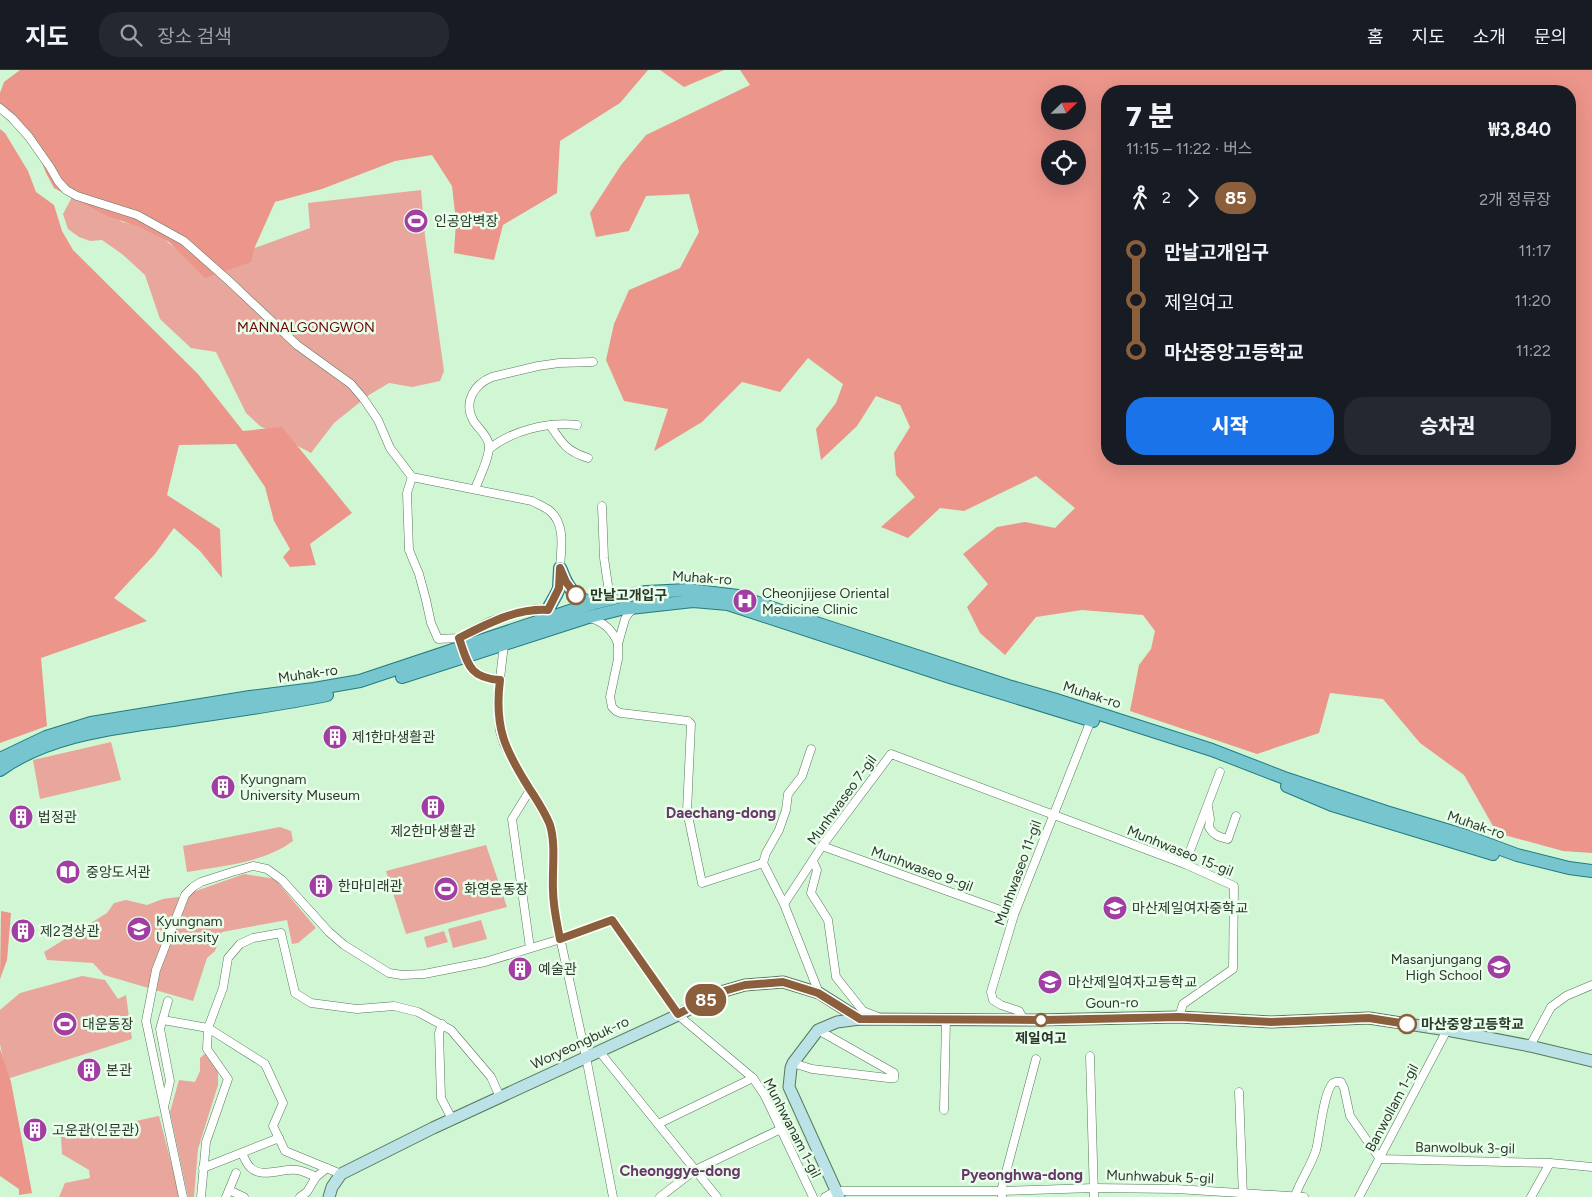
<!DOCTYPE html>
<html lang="ko">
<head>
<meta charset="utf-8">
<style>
  :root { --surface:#171b24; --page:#242831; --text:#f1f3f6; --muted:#9ea1a6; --line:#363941; --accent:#1a73e8 }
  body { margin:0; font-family:Figtree,"Noto Sans KR",sans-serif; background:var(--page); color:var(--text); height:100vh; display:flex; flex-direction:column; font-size:19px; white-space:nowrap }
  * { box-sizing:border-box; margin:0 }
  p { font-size:16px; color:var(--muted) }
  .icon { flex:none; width:28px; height:28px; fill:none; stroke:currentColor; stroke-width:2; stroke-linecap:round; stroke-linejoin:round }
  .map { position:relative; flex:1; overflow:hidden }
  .drawer { position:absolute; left:1101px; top:15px; width:475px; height:380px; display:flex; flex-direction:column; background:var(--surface); border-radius:20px; box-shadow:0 5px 20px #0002 }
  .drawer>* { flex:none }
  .badge { padding:0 10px; border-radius:16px; font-size:18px; line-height:32px }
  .needle { width:32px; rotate:67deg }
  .buttons { position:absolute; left:1041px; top:15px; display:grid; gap:10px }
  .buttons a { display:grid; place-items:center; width:45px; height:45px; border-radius:50%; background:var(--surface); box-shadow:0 5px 20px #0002; font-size:25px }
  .map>.badge { position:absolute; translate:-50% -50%; box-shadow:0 0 0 2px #fff }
  .legs { display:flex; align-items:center; gap:8px; height:55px; padding:0 25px; font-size:16px }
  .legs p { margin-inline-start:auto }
  .overview { display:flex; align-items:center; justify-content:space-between; height:85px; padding:0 25px }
  h1 { font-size:28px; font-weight:800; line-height:38px }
  .button { display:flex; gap:10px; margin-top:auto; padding:10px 25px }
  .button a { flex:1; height:58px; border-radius:20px; background:var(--accent); color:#fff; font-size:20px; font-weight:800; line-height:58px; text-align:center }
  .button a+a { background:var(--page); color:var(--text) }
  ul { padding:0 25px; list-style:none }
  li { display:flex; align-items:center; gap:18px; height:50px; font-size:19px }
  li i { display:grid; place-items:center; width:8px; height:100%; margin:0 6px; background:currentColor }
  li i::after { content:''; width:12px; height:12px; margin:-6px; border:4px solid; border-radius:50%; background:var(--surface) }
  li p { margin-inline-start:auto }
  li:first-child i { background:linear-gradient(#0000 50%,currentColor 0) }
  li:last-child i { background:linear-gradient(currentColor 50%,#0000 0) }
  header { display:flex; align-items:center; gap:30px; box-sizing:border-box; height:70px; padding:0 25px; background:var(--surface); border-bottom:1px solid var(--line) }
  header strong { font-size:24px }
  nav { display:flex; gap:28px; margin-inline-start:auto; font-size:18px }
  .search { width:350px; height:45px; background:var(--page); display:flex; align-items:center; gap:12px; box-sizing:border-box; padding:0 18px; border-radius:20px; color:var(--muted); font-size:19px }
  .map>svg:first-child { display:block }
  .green { fill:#e9a69d }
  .forest { fill:#ec958b; fill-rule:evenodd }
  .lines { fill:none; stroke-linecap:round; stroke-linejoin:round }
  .street-casing { stroke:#58795b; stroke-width:9 }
  .secondary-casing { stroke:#58795b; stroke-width:13 }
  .primary-casing { stroke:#227b80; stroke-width:14 }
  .street { stroke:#fff; stroke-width:8 }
  .secondary { stroke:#bbe2e7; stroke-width:11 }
  .primary { stroke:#77c5ce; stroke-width:12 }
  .street-bridge-casing { stroke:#58795b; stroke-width:9; stroke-linecap:butt }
  .street-bridge { stroke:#fff; stroke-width:8 }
  .line-1-casing { stroke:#fff; stroke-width:11 }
  .line-1 { stroke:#8b5e3c; stroke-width:8 }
  .stop-1-dot { fill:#fff; stroke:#8b5e3c; stroke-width:2.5 }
  .labels { text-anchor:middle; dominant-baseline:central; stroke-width:5; stroke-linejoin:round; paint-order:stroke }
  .poi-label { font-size:14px; fill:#2b392c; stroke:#e8feea; text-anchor:start }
  .park-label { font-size:14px; fill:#6e0208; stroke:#e8feea }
  .street-label { font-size:14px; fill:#2b392c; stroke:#e8feea }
  .stop-label { font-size:14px; font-weight:bold; fill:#2b392c; stroke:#e8feea; text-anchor:start }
  .neighbourhood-label { font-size:15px; font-weight:bold; fill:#693769; stroke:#e8feea }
</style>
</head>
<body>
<header>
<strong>지도</strong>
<div class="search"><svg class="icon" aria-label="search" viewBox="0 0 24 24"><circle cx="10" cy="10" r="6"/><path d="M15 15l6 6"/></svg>장소 검색</div>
<nav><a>홈</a><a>지도</a><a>소개</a><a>문의</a></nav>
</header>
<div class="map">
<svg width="1592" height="1127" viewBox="0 0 1592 1127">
  <rect width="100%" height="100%" fill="#d1f6d3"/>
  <g class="green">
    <path d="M 421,120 L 425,166 L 444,301 L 440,311 L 412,317 L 389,313 L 369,325 L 334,353 L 311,383 L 260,356 L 246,343 L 216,282 L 191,278 L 160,249 L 145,205 L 122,184 L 102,170 L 90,171 L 79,167 L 68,159 L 63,144 L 72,127 L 95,133 L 122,152 L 148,157 L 204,200 L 249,180 L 310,158 L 308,133 Z"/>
    <path d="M 111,672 L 121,710 L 40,729 L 33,690 Z"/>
    <path d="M 280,757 L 291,761 L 293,771 C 263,793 222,796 187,802 L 183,776 Z"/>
    <path d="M 486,775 L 507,837 L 406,864 L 386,801 Z"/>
    <path d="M 244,804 L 275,809 L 316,858 L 298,873 L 292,874 L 287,850 L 222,862 L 215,881 L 207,888 L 193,931 L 104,905 L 93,893 L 47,890 L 44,882 L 107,843 L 114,833 L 126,830 L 147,835 L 163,829 L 178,827 L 186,831 L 193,822 Z"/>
    <path d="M 481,850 L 487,869 L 453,878 L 448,859 Z"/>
    <path d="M 444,861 L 448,872 L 427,878 L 424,867 Z"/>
    <path d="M 82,906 L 105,910 L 118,929 L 126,925 L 132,969 L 7,1009 L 0,974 L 0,940 L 20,923 Z"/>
    <path d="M 206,983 L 218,1000 L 218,1015 L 198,1079 L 194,1127 L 188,1127 L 170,1042 L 179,1010 L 195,1012 L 200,1001 L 200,988 Z"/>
    <path d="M 159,1046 L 180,1127 L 59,1127 L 65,1113 L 90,1108 L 89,1100 L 62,1084 L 61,1067 Z"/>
  </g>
  <g class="forest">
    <path d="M 20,0 L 648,0 L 620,33 L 560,71 L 557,123 L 503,155 L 494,190 L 454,183 L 456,151 L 452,116 L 432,85 L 395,91 L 322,119 L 275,132 L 254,179 L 251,192 L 205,208 L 169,172 L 140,157 L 107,146 L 54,118 L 46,103 L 37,80 L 0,37 L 0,23 L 4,12 Z"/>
    <path d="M 660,0 L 724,0 L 684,17 Z"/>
    <path d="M 740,0 L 1592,0 L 1592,783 L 1563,781 L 1497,763 L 1464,705 L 1420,673 L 1383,629 L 1330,623 L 1319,663 L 1257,684 L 1130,641 L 1139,595 L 1151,579 L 1155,561 L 1143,545 L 1082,540 L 1036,547 L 1005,585 L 980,563 L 967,537 L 988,514 L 963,484 L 997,457 L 1025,452 L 1055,458 L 1075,438 L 1036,406 L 964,441 L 940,438 L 908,468 L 881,457 L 915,427 L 896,405 L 894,383 L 910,357 L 900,335 L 876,326 L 857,356 L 821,390 L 816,359 L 836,333 L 843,314 L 808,288 L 780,322 L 742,312 L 702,352 L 654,381 L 668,339 L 624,331 L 606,290 L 614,254 L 629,220 L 680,198 L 699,162 L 689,124 L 646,126 L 629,161 L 596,167 L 590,143 L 621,95 L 646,65 L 750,15 ZM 1570,21 L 1570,389 L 1108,389 L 1108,21 ZM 1050,24 L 1078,24 L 1078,51 L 1050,51 ZM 1050,79 L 1078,79 L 1078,106 L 1050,106 Z"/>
    <path d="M 0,59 L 5,63 L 28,101 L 36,122 L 54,135 L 62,161 L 73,180 L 198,304 L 243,361 L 282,357 L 352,443 L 310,474 L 316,495 L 290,497 L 283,487 L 290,479 L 274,451 L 265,417 L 236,374 L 179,375 L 167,425 L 220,459 L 222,508 L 200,481 L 174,458 L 155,484 L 114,528 L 147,551 L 41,588 L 47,656 L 0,673 Z"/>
    <path d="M 1,841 L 11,843 L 7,890 L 0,909 Z"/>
    <path d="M 0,979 L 11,1012 L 32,1123 L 19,1125 L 19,1119 L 0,1106 Z"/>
  </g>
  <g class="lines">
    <defs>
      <g id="street">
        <path d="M 0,38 L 12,48 L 29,67 L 50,97 L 58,111 L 66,120 L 77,126 L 137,145 L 184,171 L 228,210 L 297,275 L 351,314 L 363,328 L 378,350 L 390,378 L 412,407 L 532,431 C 537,434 545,437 550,441 C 566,455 561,478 560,498"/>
        <path d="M 550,355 C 562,373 566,381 588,388"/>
        <path d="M 489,379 C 513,360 547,352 577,355"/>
        <path d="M 412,407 L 407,423 L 409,480 L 419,504 L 426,530 L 431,553 L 438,569 L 459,568 L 491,551 L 510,545 L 534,539 L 549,540"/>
        <path d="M 475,419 C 479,408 490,387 489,375 C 487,364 478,359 473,350 C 463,331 475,314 492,307 L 538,296 L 559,293 L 593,292"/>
        <path d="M 602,436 L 604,488 L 610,529"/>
        <path d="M 634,538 L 628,544 L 625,549 L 618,574 L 618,589 L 610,627 L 612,637 L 616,641 L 621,643 L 688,651 L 691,654 L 687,741 L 702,813 L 763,793"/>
        <path d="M 590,548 C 604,552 613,560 618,574"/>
        <path d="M 504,574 L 498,626 L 500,661 L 504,674 L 524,710 L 544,741 L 550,755 L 553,768 L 553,821 L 556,849 L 586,987 L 613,1127"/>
        <path d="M 466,590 C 476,606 481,609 500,610"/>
        <path d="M 1208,737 L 1210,749 L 1209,757 C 1213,765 1219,767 1228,769 L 1236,746"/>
        <path d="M 822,776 L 1014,845"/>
        <path d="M 813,791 L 817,800 L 811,823 L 828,850 L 836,907 L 863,941 L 878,947"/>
        <path d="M 763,793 L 784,834 L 819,923"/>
        <path d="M 763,793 L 766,783 L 779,760 L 786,740 L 788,724 L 802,706 L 811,679"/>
        <path d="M 1185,794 L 1220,702"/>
        <path d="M 784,834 L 822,776 L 891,684 L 1185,794 L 1234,816 L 1233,899 L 1183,934 L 1179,947"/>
        <path d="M 530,878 L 512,749 L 530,720"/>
        <path d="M 163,950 L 208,958 L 265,994 L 283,1033 L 273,1056 L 285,1081 L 341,1104"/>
        <path d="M 1024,950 L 1019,941 L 1001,935 L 993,930 L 991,922 L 1014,845 L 1091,650"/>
        <path d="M 442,954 L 439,963 L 441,1028 L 452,1049"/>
        <path d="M 1530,976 L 1551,937 L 1566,926 L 1592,915"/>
        <path d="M 599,981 L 717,1127"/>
        <path d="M 1090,986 L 1094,1127"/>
        <path d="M 793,993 L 812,999 L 888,1008 L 894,1008 L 894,1003 L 818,960"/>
        <path d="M 1239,1022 L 1243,1127"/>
        <path d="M 165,1033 L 170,1011 L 160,959 L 168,931"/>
        <path d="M 944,1040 L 946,949"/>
        <path d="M 658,1054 L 753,1008"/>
        <path d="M 242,1083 C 244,1087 246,1093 250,1097 C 261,1109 282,1098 297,1100 C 303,1101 310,1104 316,1107"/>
        <path d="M 203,1098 L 279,1068"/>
        <path d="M 229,1120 L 236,1103"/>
        <path d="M 1295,1126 C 1300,1111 1311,1096 1316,1080 C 1320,1066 1323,1022 1333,1013 C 1336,1011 1338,1012 1341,1012 L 1344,1018 L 1350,1046 L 1380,1089 L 1550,1093 L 1592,1097"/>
        <path d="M 183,1127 L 146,951 L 156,900 L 185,825 L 193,817 L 201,812 L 232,802 L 253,796 L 267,799 L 282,810 L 329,862 L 344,875 L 389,903 L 402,905 L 424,904 L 485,892 L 561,869 L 612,850 L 678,945 L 753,1008 L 765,1026 L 813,1127"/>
        <path d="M 201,1127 L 206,1072 L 228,1009 L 207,979 L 208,958 L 223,918 L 228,888 L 240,874 L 253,868 L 281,863 L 295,923 L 311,933 L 357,939 L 394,936 L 418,942 L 451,960 L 491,1007 L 500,1027"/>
        <path d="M 226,1127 L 229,1120 L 244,1127"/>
        <path d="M 300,1127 L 307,1122 L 316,1107 L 327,1098"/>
        <path d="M 660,1127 L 695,1100 L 781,1059"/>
        <path d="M 825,1127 L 836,1121 L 1001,1121 L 1094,1118 L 1176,1119 L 1304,1127"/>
        <path d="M 1002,1127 L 1001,1121 L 1036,989"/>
        <path d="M 1359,1127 L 1447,960"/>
        <path d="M 1531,1127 L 1550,1093"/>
      </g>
      <g id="secondary">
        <path d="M 329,1127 L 332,1117 L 341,1104 L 433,1058 L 678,945 L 724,921 L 745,915 L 783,912 L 819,923 L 860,949"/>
        <path d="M 839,1127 L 789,1017 L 791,998 L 793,993 L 818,960 L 837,952 L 860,949 L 1036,950 L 1179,947 L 1271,952 L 1369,948 L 1447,960 L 1530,976 L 1592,991"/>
      </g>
      <g id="primary">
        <path d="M 561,500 C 568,519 573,524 591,534"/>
        <path d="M 542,550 L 557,523 L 559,518 L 560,498"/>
        <path d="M 402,607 L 585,548 L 621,539 L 693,531 L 728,534 L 950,607 L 1093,651"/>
        <path d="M 0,689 L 46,667 L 91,653 L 250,627 L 314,619 L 360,611 L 591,534 L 619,527 L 646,522 L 688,520 L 738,526 L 804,549 L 1008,616 L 1053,629 L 1212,680 L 1287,709 L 1386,742 L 1463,765 L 1517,785 L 1569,798 L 1592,801"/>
        <path d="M 0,700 C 51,663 119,658 179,649 C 228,642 278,635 327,625"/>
        <path d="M 1287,716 L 1332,735 L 1493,784"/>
      </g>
    </defs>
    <use href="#street" class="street-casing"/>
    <use href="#secondary" class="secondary-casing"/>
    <use href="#primary" class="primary-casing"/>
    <use href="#street" class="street"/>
    <use href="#secondary" class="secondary"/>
    <use href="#primary" class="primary"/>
    <defs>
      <path id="street-bridge" d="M 459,568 L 466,590"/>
    </defs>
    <use href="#street-bridge" class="street-bridge-casing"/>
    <use href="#street-bridge" class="street-bridge"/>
  </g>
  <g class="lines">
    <defs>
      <path id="line-1" d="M 576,525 L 566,512 L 560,498 L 559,518 L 548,540 C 516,538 487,554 459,568 C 468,594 469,608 500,610 C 494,657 505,680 529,718 C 537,730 545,742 550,755 C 556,775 552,799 553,820 C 553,837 557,853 560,869 L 612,850 L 678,944 L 724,921 L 745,915 L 783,912 L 818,923 L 860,949 L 1044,950 L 1179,947 L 1271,952 L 1369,948 L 1407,954"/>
    </defs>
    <use href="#line-1" class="line-1-casing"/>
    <use href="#line-1" class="line-1"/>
  </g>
  <defs>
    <symbol id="stadium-disc" viewBox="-11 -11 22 22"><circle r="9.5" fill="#a13da3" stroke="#e8feea"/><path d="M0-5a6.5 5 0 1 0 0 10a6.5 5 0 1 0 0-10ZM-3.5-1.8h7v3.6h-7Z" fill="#fff"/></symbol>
    <symbol id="hospital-disc" viewBox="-11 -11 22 22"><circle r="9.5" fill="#a13da3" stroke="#e8feea"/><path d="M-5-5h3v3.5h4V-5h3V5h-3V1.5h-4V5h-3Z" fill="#fff"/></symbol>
    <symbol id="building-disc" viewBox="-11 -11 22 22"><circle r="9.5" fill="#a13da3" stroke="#e8feea"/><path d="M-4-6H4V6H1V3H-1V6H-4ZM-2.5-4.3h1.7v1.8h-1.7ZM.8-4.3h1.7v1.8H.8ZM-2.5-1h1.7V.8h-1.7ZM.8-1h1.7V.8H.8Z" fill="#fff"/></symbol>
    <symbol id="library-disc" viewBox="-11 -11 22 22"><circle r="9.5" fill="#a13da3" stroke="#e8feea"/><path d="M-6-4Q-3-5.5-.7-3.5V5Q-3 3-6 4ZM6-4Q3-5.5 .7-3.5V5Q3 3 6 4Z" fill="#fff"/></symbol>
    <symbol id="school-disc" viewBox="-11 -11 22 22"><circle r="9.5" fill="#a13da3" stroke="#e8feea"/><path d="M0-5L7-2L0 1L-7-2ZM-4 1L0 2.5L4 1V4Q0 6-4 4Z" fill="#fff"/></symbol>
    <symbol id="university-disc" viewBox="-11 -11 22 22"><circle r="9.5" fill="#a13da3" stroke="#e8feea"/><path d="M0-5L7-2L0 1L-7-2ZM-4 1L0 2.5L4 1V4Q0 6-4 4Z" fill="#fff"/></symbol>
  </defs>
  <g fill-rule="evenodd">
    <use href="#stadium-disc" x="402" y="137" width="28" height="28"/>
    <use href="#hospital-disc" x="731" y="517" width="28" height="28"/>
    <use href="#building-disc" x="321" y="653" width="28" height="28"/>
    <use href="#building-disc" x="209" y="703" width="28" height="28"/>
    <use href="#building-disc" x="419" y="723" width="28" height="28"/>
    <use href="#building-disc" x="7" y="733" width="28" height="28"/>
    <use href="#library-disc" x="54" y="788" width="28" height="28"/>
    <use href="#building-disc" x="307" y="802" width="28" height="28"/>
    <use href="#stadium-disc" x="432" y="805" width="28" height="28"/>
    <use href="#school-disc" x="1101" y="824" width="28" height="28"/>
    <use href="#university-disc" x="125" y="845" width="28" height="28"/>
    <use href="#building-disc" x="9" y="847" width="28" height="28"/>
    <use href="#school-disc" x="1485" y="883" width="28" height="28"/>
    <use href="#building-disc" x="506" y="885" width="28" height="28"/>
    <use href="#school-disc" x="1036" y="898" width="28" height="28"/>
    <use href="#stadium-disc" x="51" y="940" width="28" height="28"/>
    <use href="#building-disc" x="75" y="986" width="28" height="28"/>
    <use href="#building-disc" x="21" y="1046" width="28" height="28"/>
  </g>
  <g class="stop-1-dot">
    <circle cx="576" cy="525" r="9"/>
    <circle cx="1041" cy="950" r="6"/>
    <circle cx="1407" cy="954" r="9"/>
  </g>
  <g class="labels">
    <g class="poi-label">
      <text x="434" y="151">인공암벽장</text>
      <text x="762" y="523">Cheonjijese Oriental<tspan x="762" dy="16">Medicine Clinic</tspan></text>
      <text x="352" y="667">제1한마생활관</text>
      <text x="240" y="709">Kyungnam<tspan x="240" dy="16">University Museum</tspan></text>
      <text x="38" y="747">법정관</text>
      <text x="433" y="761" text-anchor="middle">제2한마생활관</text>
      <text x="86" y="802">중앙도서관</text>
      <text x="338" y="816">한마미래관</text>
      <text x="464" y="819">화영운동장</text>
      <text x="1132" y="838">마산제일여자중학교</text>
      <text x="156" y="851">Kyungnam<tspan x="156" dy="16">University</tspan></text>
      <text x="40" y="861">제2경상관</text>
      <text x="1482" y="889" text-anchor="end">Masanjungang<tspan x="1482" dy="16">High School</tspan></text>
      <text x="538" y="899">예술관</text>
      <text x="1068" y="912">마산제일여자고등학교</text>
      <text x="82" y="954">대운동장</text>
      <text x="106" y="1000">본관</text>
      <text x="52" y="1060">고운관(인문관)</text>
    </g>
    <g class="park-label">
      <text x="306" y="257">MANNALGONGWON</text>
    </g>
    <g class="street-label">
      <text transform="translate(702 508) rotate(4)">Muhak-ro</text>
      <text transform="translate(308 604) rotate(-8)">Muhak-ro</text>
      <text transform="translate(1092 625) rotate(18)">Muhak-ro</text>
      <text transform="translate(842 730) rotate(-54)">Munhwaseo 7-gil</text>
      <text transform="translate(1476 755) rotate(19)">Muhak-ro</text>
      <text transform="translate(1180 781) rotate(22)">Munhwaseo 15-gil</text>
      <text transform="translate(922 799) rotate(20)">Munhwaseo 9-gil</text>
      <text transform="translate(1018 803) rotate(-70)">Munhwaseo 11-gil</text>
      <text transform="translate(1112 933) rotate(-1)">Goun-ro</text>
      <text transform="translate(580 973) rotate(-25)">Woryeongbuk-ro</text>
      <text transform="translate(1392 1038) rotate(-62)">Banwollam 1-gil</text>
      <text transform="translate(792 1058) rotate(63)">Munhwanam 1-gil</text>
      <text transform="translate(1465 1078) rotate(1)">Banwolbuk 3-gil</text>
      <text transform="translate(1160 1107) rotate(2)">Munhwabuk 5-gil</text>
    </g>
    <g class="stop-label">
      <text x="590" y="525">만날고개입구</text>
      <text x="1421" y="954">마산중앙고등학교</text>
      <text x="1041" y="968" text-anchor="middle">제일여고</text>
    </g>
    <g class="neighbourhood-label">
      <text x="721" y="743">Daechang-dong</text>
      <text x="680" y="1101">Cheonggye-dong</text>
      <text x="1022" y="1105">Pyeonghwa-dong</text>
    </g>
  </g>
</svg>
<div class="buttons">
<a><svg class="needle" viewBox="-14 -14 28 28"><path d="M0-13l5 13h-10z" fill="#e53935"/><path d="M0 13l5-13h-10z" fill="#9ea1a6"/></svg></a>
<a><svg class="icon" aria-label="locate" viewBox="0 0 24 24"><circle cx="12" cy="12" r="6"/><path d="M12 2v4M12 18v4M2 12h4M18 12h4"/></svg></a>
</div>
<b class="badge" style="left:706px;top:930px;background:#8b5e3c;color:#fff">85</b>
<section class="drawer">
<div class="overview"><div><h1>7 분</h1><p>11:15 – 11:22 · 버스</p></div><b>₩3,840</b></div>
<div class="legs"><svg class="icon" aria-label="walk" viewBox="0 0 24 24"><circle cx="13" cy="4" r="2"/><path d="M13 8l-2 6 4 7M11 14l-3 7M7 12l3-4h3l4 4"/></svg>2<svg class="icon" aria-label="forward" viewBox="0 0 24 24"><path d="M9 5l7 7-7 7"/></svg><b class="badge" style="background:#8b5e3c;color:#fff">85</b><p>2개 정류장</p></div>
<ul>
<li><i style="color:#8b5e3c"></i><b>만날고개입구</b><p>11:17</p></li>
<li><i style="color:#8b5e3c"></i><span>제일여고</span><p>11:20</p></li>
<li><i style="color:#8b5e3c"></i><b>마산중앙고등학교</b><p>11:22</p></li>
</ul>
<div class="button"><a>시작</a><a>승차권</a></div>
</section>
</div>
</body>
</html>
